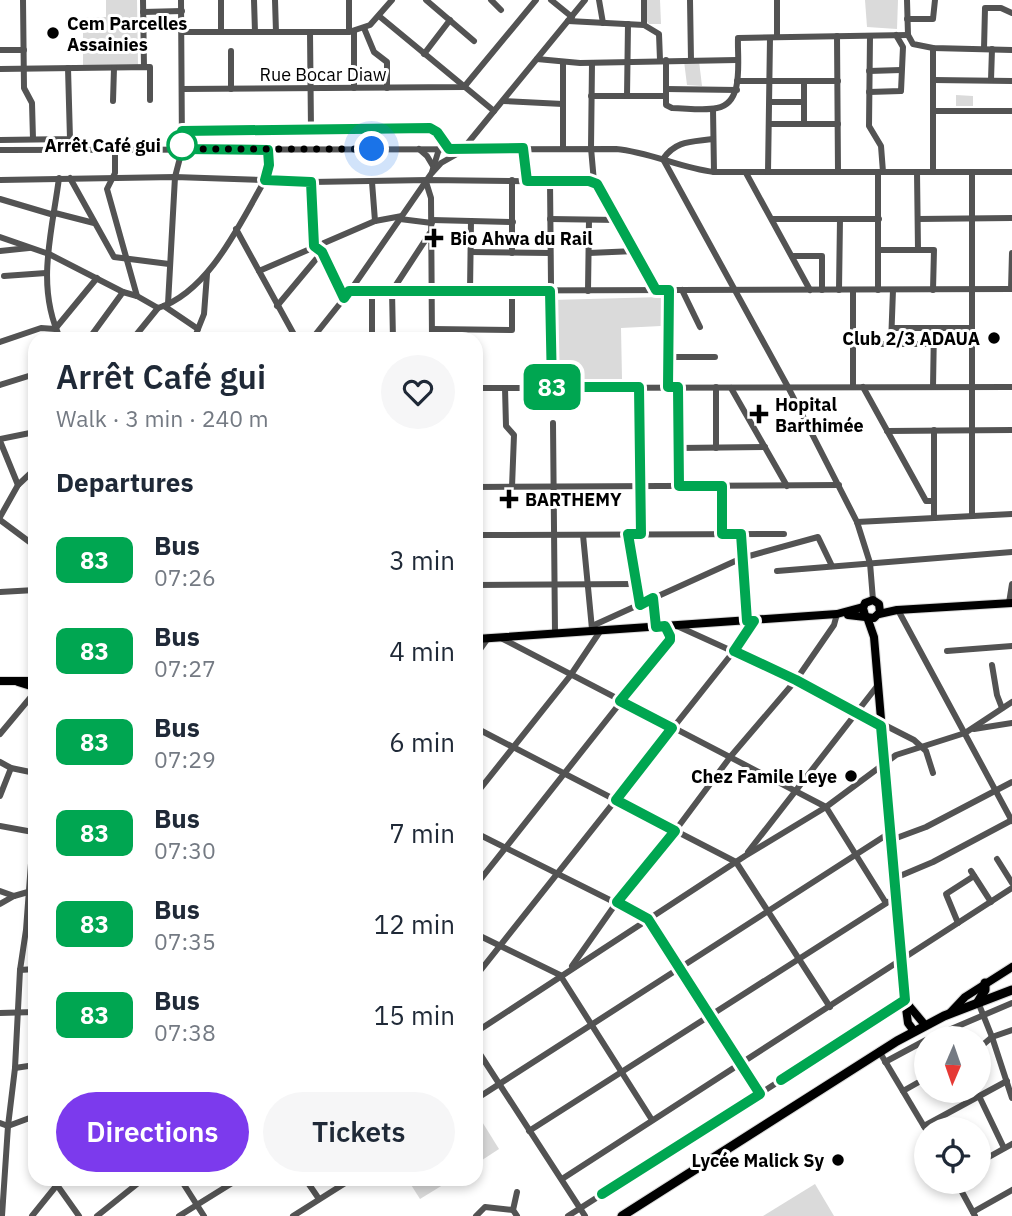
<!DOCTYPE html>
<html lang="en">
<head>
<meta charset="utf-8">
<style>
  :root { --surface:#fff; --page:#f6f6f7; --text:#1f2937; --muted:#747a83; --accent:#7c3aed }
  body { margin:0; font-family:"IBM Plex Sans",sans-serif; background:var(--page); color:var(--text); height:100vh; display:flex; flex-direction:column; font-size:26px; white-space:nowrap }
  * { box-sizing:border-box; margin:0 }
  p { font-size:23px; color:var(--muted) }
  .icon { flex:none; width:38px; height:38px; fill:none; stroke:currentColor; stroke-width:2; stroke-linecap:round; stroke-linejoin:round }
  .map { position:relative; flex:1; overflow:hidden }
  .drawer { position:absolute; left:28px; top:332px; width:455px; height:854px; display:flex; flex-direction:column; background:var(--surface); border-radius:21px; box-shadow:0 4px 10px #0003 }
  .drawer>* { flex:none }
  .badge { padding:0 14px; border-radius:10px; font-size:24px; line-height:46px }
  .needle { width:46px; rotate:182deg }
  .tools { position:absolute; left:914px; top:1026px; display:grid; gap:14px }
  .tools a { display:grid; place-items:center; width:77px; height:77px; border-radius:50%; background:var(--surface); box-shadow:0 4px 10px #0003; font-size:35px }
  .you { position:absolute; width:35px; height:35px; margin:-18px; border:5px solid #fff; border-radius:50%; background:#1a73e8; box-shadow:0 0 0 10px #1a73e833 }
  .map>.badge { position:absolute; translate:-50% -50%; box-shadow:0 0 0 4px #fff }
  h2 { padding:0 28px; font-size:26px; line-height:63px }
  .round { display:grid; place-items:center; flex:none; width:74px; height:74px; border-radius:37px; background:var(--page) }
  .head { display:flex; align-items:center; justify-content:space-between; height:119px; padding:0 28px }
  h1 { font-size:33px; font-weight:600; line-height:52px }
  .button { display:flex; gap:14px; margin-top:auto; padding:14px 28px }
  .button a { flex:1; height:80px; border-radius:42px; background:var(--accent); color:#fff; font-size:28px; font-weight:600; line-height:80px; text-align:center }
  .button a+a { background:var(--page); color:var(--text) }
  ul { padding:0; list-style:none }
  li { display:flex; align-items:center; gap:21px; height:91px; padding:0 28px }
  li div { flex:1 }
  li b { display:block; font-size:26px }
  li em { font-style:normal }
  li .badge { min-width:77px; font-weight:700; text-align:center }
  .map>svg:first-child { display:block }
  .green { fill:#dadada }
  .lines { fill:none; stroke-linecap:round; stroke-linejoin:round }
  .major-casing { stroke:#dbdbdb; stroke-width:10 }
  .highway-casing { stroke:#dbdbdb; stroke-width:11 }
  .minor { stroke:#535353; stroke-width:6 }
  .major { stroke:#000; stroke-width:8 }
  .highway { stroke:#000; stroke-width:9 }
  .line-casing { stroke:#fff; stroke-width:16 }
  .line { stroke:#00a651; stroke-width:10 }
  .walk { stroke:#000; stroke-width:7; stroke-dasharray:0 12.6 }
  .poi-dot { fill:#000; stroke:#fff; stroke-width:2.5 }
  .stop-dot { fill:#fff; stroke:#00a651; stroke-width:3.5 }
  .labels { text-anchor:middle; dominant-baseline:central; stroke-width:6; stroke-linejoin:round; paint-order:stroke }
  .poi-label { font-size:18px; font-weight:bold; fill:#000; stroke:#fff; text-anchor:start }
  .street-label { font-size:18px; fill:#000; stroke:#fff }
  .stop-label { font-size:18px; font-weight:bold; fill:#000; stroke:#fff; text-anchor:end }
</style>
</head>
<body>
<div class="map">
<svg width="1012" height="1216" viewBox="0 0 1012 1216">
  <rect width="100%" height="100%" fill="#fff"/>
  <g class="green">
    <path d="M 106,0 L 137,0 L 138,65 L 83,66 L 83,18 L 106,17 Z"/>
    <path d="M 647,0 L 660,0 L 661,24 L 649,24 L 646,20 Z"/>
    <path d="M 865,0 L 898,0 L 897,29 L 867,27 Z"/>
    <path d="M 684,61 L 699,61 L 702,86 L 687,85 Z"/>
    <path d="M 956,95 L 973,96 L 973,106 L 956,106 Z"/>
    <path d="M 662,297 L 661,326 L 621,328 L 622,379 L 554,381 L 552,300 Z"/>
    <path d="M 476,1112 L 499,1149 L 476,1164 Z"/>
    <path d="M 408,1180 L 451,1180 L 420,1199 Z"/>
    <path d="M 815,1184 L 834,1216 L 763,1216 Z"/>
  </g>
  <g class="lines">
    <defs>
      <g id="major">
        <path d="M 879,614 L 897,610 L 1012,603"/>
        <path d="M 848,615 L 874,618 L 880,612 L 879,604 L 873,600 L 865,603 L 863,608 L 865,615"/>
        <path d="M 867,617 L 874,637 L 905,1001 L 908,1023 L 914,1031"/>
        <path d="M 476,639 L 837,614 L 863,607"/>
        <path d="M 0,681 L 35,681"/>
        <path d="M 18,682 L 34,687"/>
        <path d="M 905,1001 L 925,1025"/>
        <path d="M 950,1013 L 965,997 L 1012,967"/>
      </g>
      <g id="highway">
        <path d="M 978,1002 L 985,990 L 985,983"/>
        <path d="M 622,1216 L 897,1041 L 944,1016 L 1012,990"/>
      </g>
    </defs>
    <use href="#major" class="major-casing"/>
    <use href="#highway" class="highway-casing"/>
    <g class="minor">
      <path d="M 23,0 L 24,88 L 32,103 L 33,139"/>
      <path d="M 143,0 L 144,67"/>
      <path d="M 221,0 L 221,32"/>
      <path d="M 254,0 L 255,32"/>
      <path d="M 275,0 L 276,32"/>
      <path d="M 349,0 L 349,32"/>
      <path d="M 426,0 L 474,41"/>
      <path d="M 491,0 L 501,10"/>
      <path d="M 551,0 L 572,17"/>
      <path d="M 599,0 L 603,23"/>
      <path d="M 644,0 L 644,25"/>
      <path d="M 690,0 L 691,60"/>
      <path d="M 907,0 L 908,35 L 913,44 L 933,48 L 1012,50"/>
      <path d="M 143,12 L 182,11"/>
      <path d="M 379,16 L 494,111"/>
      <path d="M 907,19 L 933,19 L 935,0"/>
      <path d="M 568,21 L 644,25 L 659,34 L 660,60"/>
      <path d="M 364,28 L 374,52 L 387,62 L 387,88"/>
      <path d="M 354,31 L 354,88"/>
      <path d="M 182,32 L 349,32 L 370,25 L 392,0"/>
      <path d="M 310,32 L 311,130"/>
      <path d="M 837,36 L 838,172"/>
      <path d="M 870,36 L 869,126 L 881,146 L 883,172"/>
      <path d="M 777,37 L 777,0"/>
      <path d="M 984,49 L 985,8 L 1001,8 L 1012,13"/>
      <path d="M 0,50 L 24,50"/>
      <path d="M 231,51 L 231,89"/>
      <path d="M 424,54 L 450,20"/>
      <path d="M 537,59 L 580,63 L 737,60"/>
      <path d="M 666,60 L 666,105 L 672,108 C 686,108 704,111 717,108 C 745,103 737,59 738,38 L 908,35"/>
      <path d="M 592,63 L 591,148 L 594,182"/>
      <path d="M 0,69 L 150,67 L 150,100"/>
      <path d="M 869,71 L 901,70"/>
      <path d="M 933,80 L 1012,81"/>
      <path d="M 991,80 L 992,49"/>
      <path d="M 737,81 L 838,81"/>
      <path d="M 182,89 L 464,87 L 536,0"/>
      <path d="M 666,89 L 737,90"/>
      <path d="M 869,92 L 901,91 L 903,47 L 896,35"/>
      <path d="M 591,96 L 666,96"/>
      <path d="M 627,96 L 628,24"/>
      <path d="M 113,101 L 114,68"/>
      <path d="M 503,101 L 563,104"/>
      <path d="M 770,102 L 804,102"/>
      <path d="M 713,109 L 714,172"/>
      <path d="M 933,111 L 1012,111"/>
      <path d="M 769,124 L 838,124"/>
      <path d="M 804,124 L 804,81"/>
      <path d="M 182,131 L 430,128 L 437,132 L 449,149"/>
      <path d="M 713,139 C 692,142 676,140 663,159 L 788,387 L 857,522 L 870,563 L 873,600"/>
      <path d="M 0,140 L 70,139 L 68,68"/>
      <path d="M 523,148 L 527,181"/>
      <path d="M 563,148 L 563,62"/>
      <path d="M 419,149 L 427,156 L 433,166"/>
      <path d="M 463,149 L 585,0"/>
      <path d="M 0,150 L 616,149 C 650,152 680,168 714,172 L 1012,172"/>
      <path d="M 115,150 L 115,173 L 107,189 L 137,296"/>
      <path d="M 432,172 L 439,149"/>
      <path d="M 768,172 L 770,38"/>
      <path d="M 917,172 L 918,250"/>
      <path d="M 933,172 L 933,48"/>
      <path d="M 972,172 L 972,516"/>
      <path d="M 746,173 L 810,290"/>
      <path d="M 59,178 C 52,233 35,287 61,340"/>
      <path d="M 70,178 L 114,257 L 169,264"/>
      <path d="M 0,180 L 175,177 L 265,180 L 269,165 L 268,150"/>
      <path d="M 512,180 L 512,253"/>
      <path d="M 550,181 L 552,387"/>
      <path d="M 372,182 L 375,221"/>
      <path d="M 426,182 L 431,198 L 432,340"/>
      <path d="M 0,199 L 54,215"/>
      <path d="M 55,213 L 94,223"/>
      <path d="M 400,219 L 432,223"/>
      <path d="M 550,219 L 618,220"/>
      <path d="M 772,219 L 879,219"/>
      <path d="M 918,219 L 1012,218"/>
      <path d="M 432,220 L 513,222"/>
      <path d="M 236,229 L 259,271 L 375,221 L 402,216"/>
      <path d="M 0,237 L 49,254 L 123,292"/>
      <path d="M 878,250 L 934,250 L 933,290"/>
      <path d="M 0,251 L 29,248"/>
      <path d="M 471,252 L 550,253"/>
      <path d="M 589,253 L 635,251"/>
      <path d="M 792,256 L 822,256 L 822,290"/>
      <path d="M 259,271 L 297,340"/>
      <path d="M 4,276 L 46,273"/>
      <path d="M 1011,289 L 1012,253"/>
      <path d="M 682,290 L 700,327"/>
      <path d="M 839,290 L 840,219"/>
      <path d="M 878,290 L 878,172"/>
      <path d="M 350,291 L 1012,289"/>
      <path d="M 470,291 L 471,221"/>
      <path d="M 588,291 L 589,220"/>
      <path d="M 344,298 L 322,252 L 314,246 L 311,182 L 428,180 L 594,182 L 597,184 L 656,290"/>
      <path d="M 168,304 L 175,177 L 182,150 L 181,0"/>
      <path d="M 164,306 L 198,329 L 194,340"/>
      <path d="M 277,306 L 322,252"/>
      <path d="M 892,328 L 972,328"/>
      <path d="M 198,329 L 204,314 L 207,274"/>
      <path d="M 432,329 L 512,330 L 512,291"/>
      <path d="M 88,340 L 123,292 L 137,296 L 158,308 C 209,292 240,223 265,180 L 311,182"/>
      <path d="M 132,340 L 158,308"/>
      <path d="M 311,340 L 350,291 L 431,174 L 441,163 L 464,150"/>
      <path d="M 372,340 L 372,291"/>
      <path d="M 393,340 L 392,291 L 430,233"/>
      <path d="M 0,342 L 41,328 L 55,329 L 97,278"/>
      <path d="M 853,344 L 934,344"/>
      <path d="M 891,344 L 893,290"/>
      <path d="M 668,357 L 715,357"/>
      <path d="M 0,385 L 35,374"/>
      <path d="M 639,387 L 641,534"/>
      <path d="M 668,387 L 669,290"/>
      <path d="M 678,387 L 679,486"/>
      <path d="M 853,387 L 853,290"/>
      <path d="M 863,387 L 926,501 L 934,501"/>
      <path d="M 933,387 L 934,328"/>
      <path d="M 476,388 L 1012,387"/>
      <path d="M 505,388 L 506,426 L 514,435 L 512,487"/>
      <path d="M 731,388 L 787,486"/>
      <path d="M 553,423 L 555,633"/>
      <path d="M 934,430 L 934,518"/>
      <path d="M 887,431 L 1012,430"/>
      <path d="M 0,439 L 35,432"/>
      <path d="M 0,441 L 18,485"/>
      <path d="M 679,448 L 765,447"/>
      <path d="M 716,448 L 716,387"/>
      <path d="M 722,486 L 722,534"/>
      <path d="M 476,487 L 839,485"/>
      <path d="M 0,517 L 18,485 L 35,469"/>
      <path d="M 0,520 L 35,546"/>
      <path d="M 857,522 L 1012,514"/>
      <path d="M 628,534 L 640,605"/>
      <path d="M 741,534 L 747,621"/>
      <path d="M 476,535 L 784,534"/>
      <path d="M 583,535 L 592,629"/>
      <path d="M 777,571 L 1012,552"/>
      <path d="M 476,585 L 635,584"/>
      <path d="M 0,592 L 35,590"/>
      <path d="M 653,599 L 656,627"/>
      <path d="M 1009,603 L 1012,584"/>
      <path d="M 898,610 L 1012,821"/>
      <path d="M 592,626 L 742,558 L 818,537 L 832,566"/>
      <path d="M 677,626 L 796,680 L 914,740 L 926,751 L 933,773"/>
      <path d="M 501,638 L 826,807 L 886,903"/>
      <path d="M 947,651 L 1012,646"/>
      <path d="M 476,655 L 488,638"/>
      <path d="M 992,665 L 997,695 L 1002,708"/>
      <path d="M 476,728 L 736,862 L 830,1007"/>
      <path d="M 974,729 L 1012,723"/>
      <path d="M 0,734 L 35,692"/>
      <path d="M 0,762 L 11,768 L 35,773"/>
      <path d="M 476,794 L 570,676 L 601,630"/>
      <path d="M 0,796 L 11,768"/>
      <path d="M 0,826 L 33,832"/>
      <path d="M 476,833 L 648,919 L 760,1094"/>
      <path d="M 891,840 L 926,827 L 1012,782"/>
      <path d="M 748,852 L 878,685"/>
      <path d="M 997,859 L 1012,883"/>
      <path d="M 971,871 L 991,902"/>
      <path d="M 895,878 L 933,862 L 1012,820"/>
      <path d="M 476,885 L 670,640 L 670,636 L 665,626"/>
      <path d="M 0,891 L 14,896"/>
      <path d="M 0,904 L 14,896 L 35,890"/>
      <path d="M 958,923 L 946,894 L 974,876"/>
      <path d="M 476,934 L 560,975 L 652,1120"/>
      <path d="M 572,966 L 617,902 L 675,831 L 731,756 L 796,680 L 834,625 L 837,614"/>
      <path d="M 20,970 L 35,969"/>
      <path d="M 476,976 L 734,651 L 754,621"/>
      <path d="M 978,1002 L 992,1037 L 1012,1098"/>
      <path d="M 0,1013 L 35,1012"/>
      <path d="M 476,1032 L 745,856 L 826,807 L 896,755 L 965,733 L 1012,702"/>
      <path d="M 930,1038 L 1012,1003"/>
      <path d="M 476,1048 L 585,1216"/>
      <path d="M 978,1049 L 992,1037 L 1012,1030"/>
      <path d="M 879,1051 L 925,1128"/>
      <path d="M 885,1062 L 926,1040"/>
      <path d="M 15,1068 L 35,1065"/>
      <path d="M 903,1091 L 926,1078"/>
      <path d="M 979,1096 L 1004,1148"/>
      <path d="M 476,1099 L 891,832"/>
      <path d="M 0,1123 L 8,1126 L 35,1116"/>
      <path d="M 924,1126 L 1007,1081"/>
      <path d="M 529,1131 L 896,897"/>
      <path d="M 978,1163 L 1012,1144"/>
      <path d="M 562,1179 L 1012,888"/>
      <path d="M 181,1180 L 204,1216"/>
      <path d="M 306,1180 L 319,1199"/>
      <path d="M 956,1181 L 975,1216"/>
      <path d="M 57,1185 L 79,1216"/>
      <path d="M 973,1212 L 1012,1190"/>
      <path d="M 2,1216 L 8,1126 L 15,1068 L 20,970 L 26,930 L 35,810"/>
      <path d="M 32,1216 L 61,1180"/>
      <path d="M 97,1216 L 142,1180"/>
      <path d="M 179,1216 L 237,1180"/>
      <path d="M 293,1216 L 350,1180"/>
      <path d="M 476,1216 L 485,1207 L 513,1210"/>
      <path d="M 517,1216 L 513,1210 L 517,1192"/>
      <path d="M 568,1216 L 905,1001"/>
    </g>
    <use href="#major" class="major"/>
    <use href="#highway" class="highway"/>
  </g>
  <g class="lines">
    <defs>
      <path id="line" d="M 602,1194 L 760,1094 L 648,919 L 617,902 L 675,831 L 616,800 L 672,728 L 620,701 L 670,640 L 670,636 L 665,626 L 656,627 L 653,598 L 640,605 L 628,534 L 641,534 L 639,387 L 552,387 L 550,291 L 349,291 L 344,298 L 322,252 L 314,246 L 311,182 L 265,180 L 269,165 L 268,150 L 182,149 L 182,131 L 430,128 L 437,132 L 449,149 L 523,148 L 527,181 L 589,181 L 597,184 L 656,290 L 669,290 L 668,387 L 678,387 L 679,486 L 722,486 L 722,534 L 741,534 L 747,621 L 754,621 L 734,651 L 796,680 L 881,726 L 905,1000 L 781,1080"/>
    </defs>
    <use href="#line" class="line-casing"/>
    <use href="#line" class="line"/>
    <path class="walk" d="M 182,145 L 182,149 L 372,149"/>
  </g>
  <g class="poi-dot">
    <circle cx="53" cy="33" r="7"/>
    <path d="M430.5 227.5h7v7h7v7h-7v7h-7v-7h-7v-7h7z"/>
    <circle cx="994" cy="338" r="7"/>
    <path d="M755.5 403.5h7v7h7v7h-7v7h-7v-7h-7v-7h7z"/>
    <path d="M505.5 488.5h7v7h7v7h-7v7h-7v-7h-7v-7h7z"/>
    <circle cx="851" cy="776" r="7"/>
    <circle cx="838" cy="1160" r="7"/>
  </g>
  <circle class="stop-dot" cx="182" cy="145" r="14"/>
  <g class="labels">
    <g class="poi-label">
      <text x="67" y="23">Cem Parcelles<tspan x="67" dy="21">Assainies</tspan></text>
      <text x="450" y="238">Bio Ahwa du Rail</text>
      <text x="980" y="338" text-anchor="end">Club 2/3 ADAUA</text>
      <text x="775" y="404">Hopital<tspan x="775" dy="21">Barthimée</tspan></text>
      <text x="525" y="499">BARTHEMY</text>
      <text x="837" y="776" text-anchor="end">Chez Famile Leye</text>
      <text x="824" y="1160" text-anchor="end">Lycée Malick Sy</text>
    </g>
    <g class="street-label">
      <text x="323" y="74">Rue Bocar Diaw</text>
    </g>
    <g class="stop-label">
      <text x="161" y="145">Arrêt Café gui</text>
    </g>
  </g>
</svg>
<div class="tools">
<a><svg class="needle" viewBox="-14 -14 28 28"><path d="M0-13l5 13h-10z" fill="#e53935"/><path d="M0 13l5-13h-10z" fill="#747a83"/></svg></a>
<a><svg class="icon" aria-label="locate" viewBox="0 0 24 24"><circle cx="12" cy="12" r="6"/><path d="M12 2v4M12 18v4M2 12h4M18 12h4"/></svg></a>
</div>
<div class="you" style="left:372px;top:149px"></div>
<b class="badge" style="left:552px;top:387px;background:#00a651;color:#fff">83</b>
<section class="drawer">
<div class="head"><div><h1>Arrêt Café gui</h1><p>Walk · 3 min · 240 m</p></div><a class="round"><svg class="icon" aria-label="heart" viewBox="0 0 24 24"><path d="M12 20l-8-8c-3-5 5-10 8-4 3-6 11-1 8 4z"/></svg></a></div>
<h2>Departures</h2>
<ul>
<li><span class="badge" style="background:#00a651;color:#fff">83</span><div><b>Bus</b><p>07:26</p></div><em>3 min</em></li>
<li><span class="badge" style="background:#00a651;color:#fff">83</span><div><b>Bus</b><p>07:27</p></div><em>4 min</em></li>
<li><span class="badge" style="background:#00a651;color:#fff">83</span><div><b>Bus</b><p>07:29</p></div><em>6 min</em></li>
<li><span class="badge" style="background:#00a651;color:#fff">83</span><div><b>Bus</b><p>07:30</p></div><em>7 min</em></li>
<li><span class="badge" style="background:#00a651;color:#fff">83</span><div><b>Bus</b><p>07:35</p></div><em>12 min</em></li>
<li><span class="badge" style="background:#00a651;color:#fff">83</span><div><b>Bus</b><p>07:38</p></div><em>15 min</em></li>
</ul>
<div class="button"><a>Directions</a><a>Tickets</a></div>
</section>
</div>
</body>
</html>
